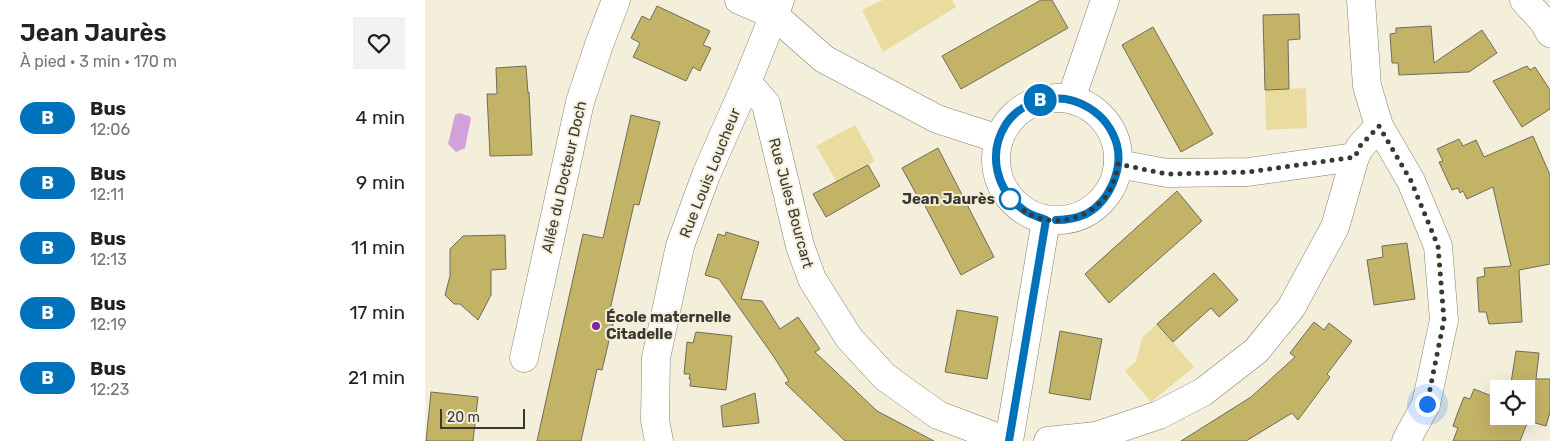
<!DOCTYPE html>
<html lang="fr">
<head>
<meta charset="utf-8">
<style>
  :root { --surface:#fff; --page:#f2f2f2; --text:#222; --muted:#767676 }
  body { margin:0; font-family:Rubik,sans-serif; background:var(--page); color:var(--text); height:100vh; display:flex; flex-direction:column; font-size:19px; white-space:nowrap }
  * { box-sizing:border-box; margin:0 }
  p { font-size:16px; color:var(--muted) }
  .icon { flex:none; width:28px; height:28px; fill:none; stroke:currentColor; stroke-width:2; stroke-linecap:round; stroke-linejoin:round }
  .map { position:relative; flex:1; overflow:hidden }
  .details { display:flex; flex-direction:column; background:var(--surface); width:425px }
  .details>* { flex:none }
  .badge { padding:0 10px; border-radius:16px; font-size:18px; line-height:32px }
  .controls { position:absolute; left:1065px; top:380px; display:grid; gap:10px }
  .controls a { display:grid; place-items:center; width:45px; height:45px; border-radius:0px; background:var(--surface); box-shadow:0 5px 20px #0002; font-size:25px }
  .scale { position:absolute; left:15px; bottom:12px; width:85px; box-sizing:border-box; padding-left:5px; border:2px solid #3a3830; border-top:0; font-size:14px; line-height:18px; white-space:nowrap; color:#3a3830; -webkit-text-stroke:4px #f3efdb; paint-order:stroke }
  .you { position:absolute; width:25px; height:25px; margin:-12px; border:4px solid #fff; border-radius:50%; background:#1a73e8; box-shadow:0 0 0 8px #1a73e833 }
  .map>.badge { position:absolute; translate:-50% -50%; box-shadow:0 0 0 2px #fff }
  .round { display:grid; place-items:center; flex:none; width:52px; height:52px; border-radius:0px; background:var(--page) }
  .head { display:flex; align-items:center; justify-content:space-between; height:85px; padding:0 20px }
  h1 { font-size:24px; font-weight:600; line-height:38px }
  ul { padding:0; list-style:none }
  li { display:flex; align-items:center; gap:15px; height:65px; padding:0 20px }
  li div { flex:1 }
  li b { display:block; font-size:19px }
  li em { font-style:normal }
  li .badge { min-width:55px; font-weight:700; text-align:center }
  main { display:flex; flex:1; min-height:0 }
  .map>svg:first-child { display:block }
  .green { fill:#eadc9e }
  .water { fill:#d2a0db }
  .building { fill:#c3b367; stroke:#706c5a }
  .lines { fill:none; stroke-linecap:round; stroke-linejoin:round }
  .minor-casing { stroke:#868270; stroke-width:29 }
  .minor { stroke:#fff; stroke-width:28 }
  .line-casing { stroke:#fff; stroke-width:11 }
  .line { stroke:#0072bc; stroke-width:8 }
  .walk { stroke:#3a3830; stroke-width:5; stroke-dasharray:0 9 }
  .stop-dot { fill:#fff; stroke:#0072bc; stroke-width:2.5 }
  .poi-dot { fill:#832793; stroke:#f3efdb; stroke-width:2 }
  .labels { text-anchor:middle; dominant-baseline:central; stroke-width:4; stroke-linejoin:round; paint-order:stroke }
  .street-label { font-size:15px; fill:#3a3830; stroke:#f3efdb }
  .stop-label { font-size:15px; font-weight:bold; fill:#3a3830; stroke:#f3efdb; text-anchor:end }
  .poi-label { font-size:15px; font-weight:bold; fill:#3a3830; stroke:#f3efdb; text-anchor:start }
</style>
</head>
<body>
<main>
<section class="details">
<div class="head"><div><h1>Jean Jaurès</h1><p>À pied · 3 min · 170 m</p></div><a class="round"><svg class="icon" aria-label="heart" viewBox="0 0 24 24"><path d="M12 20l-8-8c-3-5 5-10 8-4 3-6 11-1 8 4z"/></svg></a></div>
<ul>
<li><span class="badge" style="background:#0072bc;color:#fff">B</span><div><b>Bus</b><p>12:06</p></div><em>4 min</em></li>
<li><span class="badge" style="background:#0072bc;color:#fff">B</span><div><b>Bus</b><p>12:11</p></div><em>9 min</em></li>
<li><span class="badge" style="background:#0072bc;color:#fff">B</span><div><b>Bus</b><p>12:13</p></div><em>11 min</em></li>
<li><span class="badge" style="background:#0072bc;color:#fff">B</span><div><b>Bus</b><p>12:19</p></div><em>17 min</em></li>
<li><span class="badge" style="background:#0072bc;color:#fff">B</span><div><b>Bus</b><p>12:23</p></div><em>21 min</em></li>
</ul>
</section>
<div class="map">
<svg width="1125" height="441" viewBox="0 0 1125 441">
  <rect width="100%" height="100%" fill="#f3efdb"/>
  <g class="green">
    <path d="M 458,0 L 527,0 L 531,7 L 458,52 L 437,10 Z"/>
    <path d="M 881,88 L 882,128 L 841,130 L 840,90 Z"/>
    <path d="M 430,125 L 450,161 L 412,182 L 391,146 Z"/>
    <path d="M 732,324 L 769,367 L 726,402 L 700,371 L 711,361 L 717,338 Z"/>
  </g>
  <path class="water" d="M 34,113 L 44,116 L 46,118 L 40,148 L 31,152 L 23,144 L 30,115 Z"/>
  <g class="building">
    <path d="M 616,0 L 627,0 L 643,28 L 536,89 L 517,56 Z"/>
    <path d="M 232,6 L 285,31 L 278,45 L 286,48 L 275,71 L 268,67 L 261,81 L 208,57 L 215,43 L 206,38 L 217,16 L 225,20 Z"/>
    <path d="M 874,14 L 875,39 L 863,40 L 864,89 L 840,90 L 838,15 Z"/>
    <path d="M 1006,26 L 1009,63 L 1057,30 L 1072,53 L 1044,72 L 974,75 L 973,63 L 967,63 L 965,34 L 971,33 L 971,28 Z"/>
    <path d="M 728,27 L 788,134 L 756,152 L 697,45 Z"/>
    <path d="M 101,66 L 103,93 L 104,92 L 107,155 L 65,156 L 62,94 L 72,94 L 71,68 Z"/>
    <path d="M 1102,66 L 1105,70 L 1110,67 L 1125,90 L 1125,109 L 1097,127 L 1068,81 Z"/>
    <path d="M 206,115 L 235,122 L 214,205 L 209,204 L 182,323 L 188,324 L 177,370 L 172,369 L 156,441 L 112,441 L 158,234 L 178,238 Z"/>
    <path d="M 1108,136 L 1125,175 L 1125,264 L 1094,270 L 1097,322 L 1064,324 L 1061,312 L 1054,312 L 1052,278 L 1060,276 L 1059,268 L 1086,266 L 1068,187 L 1042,199 L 1038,191 L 1035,193 L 1033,188 L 1027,190 L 1014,162 L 1018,161 L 1012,149 L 1034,139 L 1038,146 L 1051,140 L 1059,157 Z"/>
    <path d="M 513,148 L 569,257 L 536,275 L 497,200 L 495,201 L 477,168 Z"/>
    <path d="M 443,165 L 455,186 L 401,217 L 388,194 Z"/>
    <path d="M 752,191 L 777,221 L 684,303 L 660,274 Z"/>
    <path d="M 301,232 L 334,242 L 316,299 L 337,301 L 355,329 L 373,317 L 395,349 L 390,352 L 452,411 L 509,441 L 420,441 L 360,383 L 364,381 L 349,357 L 294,279 L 280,275 L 293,234 L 300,236 Z"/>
    <path d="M 80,235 L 81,269 L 66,270 L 66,295 L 53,320 L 35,304 L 29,304 L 20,295 L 25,276 L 25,249 L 38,236 Z"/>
    <path d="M 982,243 L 990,299 L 949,305 L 942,260 L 958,257 L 957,246 Z"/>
    <path d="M 789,273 L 813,300 L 794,317 L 786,308 L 748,342 L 732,324 Z"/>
    <path d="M 532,310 L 573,317 L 562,379 L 520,372 Z"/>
    <path d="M 889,322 L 899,330 L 904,323 L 927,341 L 902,374 L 905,377 L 873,420 L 867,413 L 821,441 L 756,441 L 826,397 L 870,357 L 865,353 Z"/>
    <path d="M 635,331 L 677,339 L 665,400 L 624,393 Z"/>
    <path d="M 271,332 L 307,336 L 301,390 L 265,386 L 266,379 L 264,379 L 265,374 L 259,374 L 262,342 L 268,343 Z"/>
    <path d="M 1091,351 L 1114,353 L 1111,379 L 1125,379 L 1125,412 L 1121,426 L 1103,421 L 1095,441 L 1028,441 L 1033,428 L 1028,426 L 1033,412 L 1039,397 L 1045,399 L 1049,389 L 1074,399 L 1074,416 L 1101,416 L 1101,389 L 1085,389 Z"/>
    <path d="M 6,392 L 53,397 L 48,441 L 1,441 Z"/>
    <path d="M 330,393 L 334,423 L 298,427 L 296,406 Z"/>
  </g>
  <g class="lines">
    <defs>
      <g id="minor">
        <path d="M 314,0 L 349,15 L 399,59 L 512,119 L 574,139"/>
        <path d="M 936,0 L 942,86 L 954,126 L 986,181 L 1013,246 L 1019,320 L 1001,404 L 981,441"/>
        <path d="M 1099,0 L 1119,22 L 1125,33"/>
        <path d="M 322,82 L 341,104 L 375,246 L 387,279 L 424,338 L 460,377 L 513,415 L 582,441"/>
        <circle cx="632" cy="159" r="61"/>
        <path d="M 646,99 L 680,0"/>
        <path d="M 693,164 L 742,173 L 823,172 L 930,157"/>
        <path d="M 99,358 L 155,102 L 174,45 L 191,0"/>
        <path d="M 234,441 L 230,420 L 231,358 L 255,246 L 281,175 L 322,82 L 355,0"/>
        <path d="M 584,441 L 621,220"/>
        <path d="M 623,441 L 671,436 L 734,415 L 778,392 L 831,351 L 866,308 L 910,227 L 930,157 L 935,147 L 954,126"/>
      </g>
    </defs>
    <use href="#minor" class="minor-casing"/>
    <use href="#minor" class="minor"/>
  </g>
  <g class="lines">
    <defs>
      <path id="line" d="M 584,441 L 621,220 C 614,217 606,215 600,211 C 571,191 562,154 581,124 C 589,112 604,102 619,100 C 651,93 683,113 692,145 C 698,170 684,202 661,214 C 652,218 641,220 631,220"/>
    </defs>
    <use href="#line" class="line-casing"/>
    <use href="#line" class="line"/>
    <path class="walk" d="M 585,199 C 590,203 595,208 600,211 C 630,232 676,216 688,183 C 691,177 692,170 693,164 L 742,174 L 823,172 L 930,157 L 935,146 L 954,126 L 986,181 L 1013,246 L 1019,320 L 1002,404"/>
  </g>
  <circle class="stop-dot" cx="585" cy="199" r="10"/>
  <circle class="poi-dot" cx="171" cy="326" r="5"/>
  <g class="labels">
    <g class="street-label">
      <text transform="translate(285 173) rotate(-68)">Rue Louis Loucheur</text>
      <text transform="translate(139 177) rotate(-77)">Allée du Docteur Doch</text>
      <text transform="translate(366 203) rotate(75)">Rue Jules Bourcart</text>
    </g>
    <g class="stop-label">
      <text x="570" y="199">Jean Jaurès</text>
    </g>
    <g class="poi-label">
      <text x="181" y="317">École maternelle<tspan x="181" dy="17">Citadelle</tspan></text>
    </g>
  </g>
</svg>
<div class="controls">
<a><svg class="icon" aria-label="locate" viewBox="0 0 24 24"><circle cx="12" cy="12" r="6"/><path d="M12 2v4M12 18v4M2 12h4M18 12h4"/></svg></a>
</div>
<div class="scale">20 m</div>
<div class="you" style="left:1002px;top:404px"></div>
<b class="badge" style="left:615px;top:100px;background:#0072bc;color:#fff">B</b>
</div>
</main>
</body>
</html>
